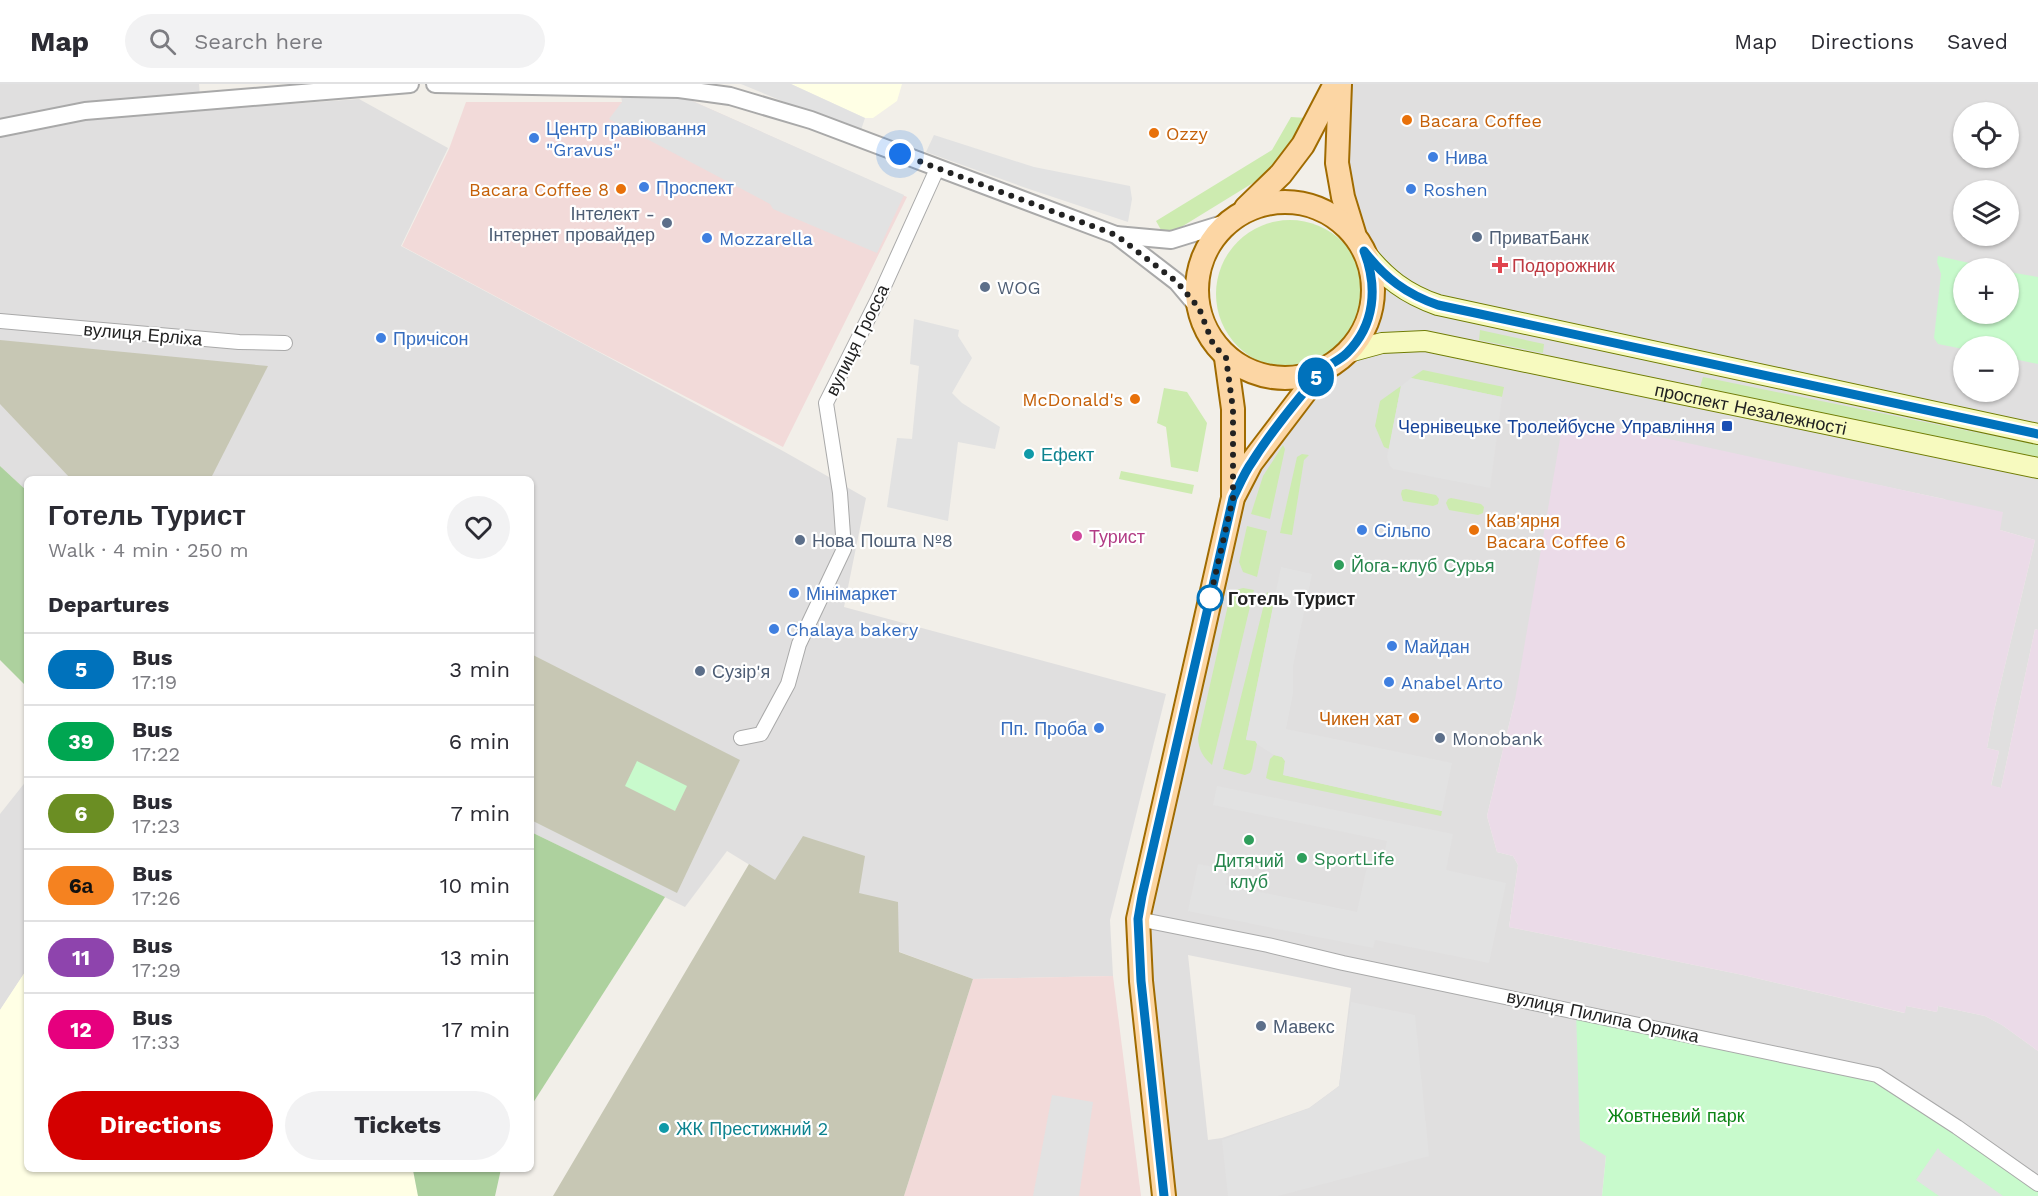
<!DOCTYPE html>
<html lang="en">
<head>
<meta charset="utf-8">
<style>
  :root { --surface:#fff; --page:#f2f2f3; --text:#2b2b33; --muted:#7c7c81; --line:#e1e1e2; --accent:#d40000 }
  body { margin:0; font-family:"Work Sans",sans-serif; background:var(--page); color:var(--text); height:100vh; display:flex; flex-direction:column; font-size:22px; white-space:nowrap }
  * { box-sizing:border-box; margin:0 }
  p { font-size:20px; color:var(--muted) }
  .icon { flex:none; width:33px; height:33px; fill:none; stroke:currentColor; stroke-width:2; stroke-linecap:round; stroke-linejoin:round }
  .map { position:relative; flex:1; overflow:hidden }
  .drawer { position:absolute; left:24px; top:392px; width:510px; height:696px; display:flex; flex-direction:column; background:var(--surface); border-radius:9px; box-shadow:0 2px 4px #0004 }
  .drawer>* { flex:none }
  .badge { padding:0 12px; border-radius:20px; font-size:21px; line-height:39px }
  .tools { position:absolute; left:1953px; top:18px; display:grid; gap:12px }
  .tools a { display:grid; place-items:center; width:66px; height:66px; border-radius:50%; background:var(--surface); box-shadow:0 2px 4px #0004; font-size:30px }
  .you { position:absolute; width:30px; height:30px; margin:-15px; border:4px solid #fff; border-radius:50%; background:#1a73e8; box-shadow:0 0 0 9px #1a73e833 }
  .map>.badge { position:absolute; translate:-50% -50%; box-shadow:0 0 0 3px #fff }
  h2 { padding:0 24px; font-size:22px; line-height:54px }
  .round { display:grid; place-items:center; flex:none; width:63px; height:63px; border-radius:32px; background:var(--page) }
  .overview { display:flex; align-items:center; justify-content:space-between; height:102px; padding:0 24px }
  h1 { font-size:28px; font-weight:700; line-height:45px }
  .action { display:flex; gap:12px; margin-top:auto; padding:12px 24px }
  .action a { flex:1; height:69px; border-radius:36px; background:var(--accent); color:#fff; font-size:24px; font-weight:700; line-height:69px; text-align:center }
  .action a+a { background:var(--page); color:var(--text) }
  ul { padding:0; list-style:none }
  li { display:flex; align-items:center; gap:18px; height:72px; padding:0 24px; border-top:2px solid var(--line) }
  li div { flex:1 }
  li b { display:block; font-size:22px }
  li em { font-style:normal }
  li .badge { min-width:66px; font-weight:700; text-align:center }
  header { display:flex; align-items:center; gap:36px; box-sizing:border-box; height:84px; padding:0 30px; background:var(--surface); border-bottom:2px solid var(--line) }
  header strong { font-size:28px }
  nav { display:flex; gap:33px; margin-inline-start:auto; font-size:21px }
  .search { width:420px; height:54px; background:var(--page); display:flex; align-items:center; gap:15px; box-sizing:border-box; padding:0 21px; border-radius:33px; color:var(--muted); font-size:22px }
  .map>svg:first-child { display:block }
  .residential { fill:#e0dfdf; fill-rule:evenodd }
  .commercial { fill:#f2dad9 }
  .industrial { fill:#ebdbe8 }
  .education { fill:#ffffe5 }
  .construction { fill:#c7c7b4 }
  .grass { fill:#cdebb0 }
  .forest { fill:#add19e }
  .park { fill:#c8facc }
  .parking { fill:#e2e2e2 }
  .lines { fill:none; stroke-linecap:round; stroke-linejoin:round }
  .minor-casing { stroke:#a9a9a9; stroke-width:16 }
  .tertiary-casing { stroke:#a9a9a9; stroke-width:20 }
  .secondary-casing { stroke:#707d05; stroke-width:22 }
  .primary-casing { stroke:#a06b00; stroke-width:26 }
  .minor { stroke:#fff; stroke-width:14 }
  .tertiary { stroke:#fff; stroke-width:16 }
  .secondary { stroke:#f7fabf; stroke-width:20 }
  .primary { stroke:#fcd6a4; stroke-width:22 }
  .line-casing { stroke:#fff; stroke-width:14 }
  .line { stroke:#0072bc; stroke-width:9 }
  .walk { stroke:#222; stroke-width:6; stroke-dasharray:0 10.8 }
  .food-dot { fill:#e8710a; stroke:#fff; stroke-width:2 }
  .shop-dot { fill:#3f7fe0; stroke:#fff; stroke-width:2 }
  .service-dot { fill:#5c6f8a; stroke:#fff; stroke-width:2 }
  .health-dot { fill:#e0444e; stroke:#fff; stroke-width:2 }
  .transit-dot { fill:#1a4fb4; stroke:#fff; stroke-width:2 }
  .culture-dot { fill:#0f9aa8; stroke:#fff; stroke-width:2 }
  .hotel-dot { fill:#d1479c; stroke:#fff; stroke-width:2 }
  .leisure-dot { fill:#2e9e5b; stroke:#fff; stroke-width:2 }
  .stop-dot { fill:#fff; stroke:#0072bc; stroke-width:3 }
  .labels { text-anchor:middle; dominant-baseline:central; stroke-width:4.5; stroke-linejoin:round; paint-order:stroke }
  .food-label { font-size:18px; fill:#c56008; stroke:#fff; text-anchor:start }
  .shop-label { font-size:18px; fill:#366cbe; stroke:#fff; text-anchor:start }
  .service-label { font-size:18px; fill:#4e5e75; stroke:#fff; text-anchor:start }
  .health-label { font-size:18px; fill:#be3a42; stroke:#fff; text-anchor:start }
  .street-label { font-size:18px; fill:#222; stroke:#fff }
  .transit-label { font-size:18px; fill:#164399; stroke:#fff; text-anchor:end }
  .culture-label { font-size:18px; fill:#0d838f; stroke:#fff; text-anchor:start }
  .hotel-label { font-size:18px; fill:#b23c85; stroke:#fff; text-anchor:start }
  .leisure-label { font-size:18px; fill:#27864d; stroke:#fff; text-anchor:start }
  .stop-label { font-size:18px; font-weight:bold; fill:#222; stroke:#fff; text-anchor:start }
  .park-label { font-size:18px; fill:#0c8416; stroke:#fff }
</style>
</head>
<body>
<header>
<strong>Map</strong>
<div class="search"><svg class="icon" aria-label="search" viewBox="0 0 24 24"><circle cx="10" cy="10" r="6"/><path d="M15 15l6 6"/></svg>Search here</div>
<nav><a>Map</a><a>Directions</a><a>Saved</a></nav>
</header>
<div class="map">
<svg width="2038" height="1112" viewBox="0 0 2038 1112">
  <rect width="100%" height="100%" fill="#f2efe9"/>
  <g class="residential">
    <path d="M 0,0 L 199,0 L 200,13 L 0,38 Z"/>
    <path d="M 1339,0 L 2038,0 L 2038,546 L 2035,545 L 2001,704 L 1991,702 L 1999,667 L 1987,664 L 1994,627 L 2035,456 L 2000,446 L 1944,415 L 1746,373 L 1515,616 L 1487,732 L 1497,768 L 1513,772 L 1518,781 L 1509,843 L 1743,891 L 1904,929 L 1906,922 L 1937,928 L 1938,922 L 1985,932 L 2002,941 L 2038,967 L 2038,1099 L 1606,1072 L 1602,1112 L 1164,1112 L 1142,812 L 1234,415 L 1322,289 L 1348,270 L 1365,249 L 1371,233 L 1374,216 L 1375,199 L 1371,183 L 1357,152 ZM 1964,28 L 2008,28 L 2008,74 L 1964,74 ZM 1964,106 L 2008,106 L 2008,152 L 1964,152 ZM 1964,184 L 2008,184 L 2008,230 L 1964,230 ZM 1964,262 L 2008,262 L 2008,308 L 1964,308 ZM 1188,871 L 1351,904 L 1339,1002 L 1309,1024 L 1222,1054 L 1208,1056 Z"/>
    <path d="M 359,15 L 448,64 L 401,162 L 783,367 L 866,414 L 844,523 L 1166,610 L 1110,836 L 1113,892 L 973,895 L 878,860 L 727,767 L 685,823 L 531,748 L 531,394 L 27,394 L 27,407 L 0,382 L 0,53 L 79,35 Z"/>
    <path d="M 27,696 L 27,885 L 0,926 L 0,730 Z"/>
  </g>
  <g class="commercial">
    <path d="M 621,8 L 690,16 L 907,113 L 783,363 L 592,264 L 402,162 L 449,65 L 466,18 L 622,18 Z"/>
    <path d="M 1113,892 L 1141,1112 L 904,1112 L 973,895 Z"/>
  </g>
  <path class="industrial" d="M 1564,332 L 2003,428 L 2000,446 L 2035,456 L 1994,627 L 1987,664 L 1999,667 L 1991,701 L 2001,704 L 2035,545 L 2038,546 L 2038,967 L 2002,941 L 1985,932 L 1938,922 L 1937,928 L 1906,922 L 1905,929 L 1743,891 L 1509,843 L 1518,781 L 1513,772 L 1497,768 L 1487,732 L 1515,616 Z"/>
  <g class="education">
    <path d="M 791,0 L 902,0 L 897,17 L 873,34 L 865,34 Z"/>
    <path d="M 27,885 L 27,1084 L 410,1085 L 413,1086 L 418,1112 L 0,1112 L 0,926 Z"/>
  </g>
  <g class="construction">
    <path d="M 0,256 L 268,282 L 211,394 L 70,394 L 0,320 Z"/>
    <path d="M 531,570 L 740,676 L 677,809 L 531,736 Z"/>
    <path d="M 803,752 L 865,772 L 859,809 L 898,818 L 899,868 L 973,895 L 904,1112 L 553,1112 L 749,780 L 775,796 Z"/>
  </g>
  <g class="grass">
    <path d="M 1291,33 L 1307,34 L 1284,80 L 1165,153 L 1156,137 L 1272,66 Z"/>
    <circle cx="1290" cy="210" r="74"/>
    <path d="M 1480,246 L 1544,260 L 1543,269 L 1479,256 Z"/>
    <path d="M 1423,286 L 1504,303 L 1502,313 L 1411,294 Z"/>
    <path d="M 1703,293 L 2038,361 L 2038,374 L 1700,303 Z"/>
    <path d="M 1401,302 L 1389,365 L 1384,363 L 1375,342 L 1380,317 Z"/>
    <path d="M 1164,304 L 1187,308 L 1207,339 L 1198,388 L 1171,383 L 1166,343 L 1157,339 Z"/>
    <path d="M 1283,361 L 1285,365 L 1270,435 L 1251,430 L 1263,392 Z"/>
    <path d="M 1302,370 L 1309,371 L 1304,376 L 1292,451 L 1280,449 L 1297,373 Z"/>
    <path d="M 1121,387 L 1194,401 L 1192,410 L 1119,395 Z"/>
    <path d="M 1406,405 L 1436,411 L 1439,415 L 1438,420 L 1433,422 L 1403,417 L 1401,410 L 1402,406 Z"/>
    <path d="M 1451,414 L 1481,420 L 1484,423 L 1483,429 L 1478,431 L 1449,426 L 1446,419 L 1448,415 Z"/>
    <path d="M 1247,442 L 1267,447 L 1257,493 L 1243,488 L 1239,478 Z"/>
    <path d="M 1243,504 L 1254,506 L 1212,681 C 1203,673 1199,667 1198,654 L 1230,512 L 1236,506 Z"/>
    <path d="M 1267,508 L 1275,514 L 1246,655 L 1256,657 L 1257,660 L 1252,685 L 1250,689 L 1245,691 L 1223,685 Z"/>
    <path d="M 1274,671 L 1282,673 L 1285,677 L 1284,691 L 1442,727 L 1441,732 L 1270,696 L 1266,694 L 1270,675 Z"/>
  </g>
  <g class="forest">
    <path d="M 0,382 L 27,407 L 27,603 L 0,576 Z"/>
    <path d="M 531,748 L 665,813 L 531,1022 Z"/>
    <path d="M 410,1085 L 501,1085 L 495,1112 L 418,1112 L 413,1086 Z"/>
  </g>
  <g class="park">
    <path d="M 1938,172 L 1992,184 L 1964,184 L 1964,230 L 2008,230 L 2009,188 L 2038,193 L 2038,280 L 2009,274 L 2008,262 L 1964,262 L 1963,265 L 1938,260 L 1934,254 L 1941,190 L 1937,178 Z"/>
    <path d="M 637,677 L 687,702 L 675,727 L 625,702 Z"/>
    <path d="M 1576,926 L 1877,990 L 2038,1099 L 2038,1112 L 1602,1112 L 1606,1072 L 1580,1056 Z"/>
  </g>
  <g class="parking">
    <path d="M 741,0 L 791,0 L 865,34 L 860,49 Z"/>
    <path d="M 621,8 L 672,11 L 690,16 L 904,111 L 877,169 L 773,125 L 770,120 L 609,35 L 622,18 Z"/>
    <path d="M 934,51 L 1034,83 L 1130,102 L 1132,115 L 1128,138 L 1026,104 L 926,68 Z"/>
    <path d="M 914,235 L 959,246 L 958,252 L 972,274 L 952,309 L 962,319 L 1000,343 L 995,365 L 958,358 L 948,437 L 887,423 L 897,354 L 912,355 L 919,282 L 910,280 Z"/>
    <path d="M 1411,294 L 1502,313 L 1490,404 L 1393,385 L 1390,382 L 1387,373 L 1401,302 Z"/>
    <path d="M 1281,483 L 1312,490 L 1293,582 L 1293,610 L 1286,645 L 1452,679 L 1442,727 L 1283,691 L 1285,677 L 1282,673 L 1274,671 L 1257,660 L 1255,657 L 1246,656 Z"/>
    <path d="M 1217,702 L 1453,750 L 1446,786 L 1506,799 L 1489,879 L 1375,856 L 1373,864 L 1188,827 L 1198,780 L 1229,786 L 1226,801 L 1357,828 L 1368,778 L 1382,781 L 1387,757 L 1213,721 Z"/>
    <path d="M 1351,918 L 1415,931 L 1429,1072 L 1278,1112 L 1228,1112 L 1222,1056 L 1310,1024 L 1339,1002 Z"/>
    <path d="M 1052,1011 L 1093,1018 L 1079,1112 L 1033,1112 Z"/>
    <path d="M 1938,1064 L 1941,1068 L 2003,1112 L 1939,1112 L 1916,1096 Z"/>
  </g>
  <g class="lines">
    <defs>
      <g id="minor">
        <path d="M 0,237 L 239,258 L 285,259"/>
        <path d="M 741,654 L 761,650 L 788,600 L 799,560 L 844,465 L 840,409 L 826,319 L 880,211 L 937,85"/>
        <path d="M 1138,835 L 1268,861 L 1343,879 L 1877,991 L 1957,1043 L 2038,1100"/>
      </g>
      <g id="tertiary">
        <path d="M 435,0 L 679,5 L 730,12 L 811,36 L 1116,151 L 1177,198 L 1199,224"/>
        <path d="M 0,44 L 85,27 L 410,0"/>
        <path d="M 1116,151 L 1171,156 L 1226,139"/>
      </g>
      <g id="secondary">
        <path d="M 1364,167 C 1385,194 1406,210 1438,221 L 2038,350"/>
        <path id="s1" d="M 1349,268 L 1382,259 L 1425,257 L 2038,384"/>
      </g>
      <g id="primary">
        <path d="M 1340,0 L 1337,79 L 1343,113 L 1354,149"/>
        <circle cx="1285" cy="206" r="88"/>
        <path d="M 1246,124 L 1281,90 L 1303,61 L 1335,0"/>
        <path d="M 1235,410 L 1251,379 L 1321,287"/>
        <path d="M 1164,1112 L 1141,897 L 1138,835 L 1233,414 L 1233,325 L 1226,274"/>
      </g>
    </defs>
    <use href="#minor" class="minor-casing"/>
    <use href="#tertiary" class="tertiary-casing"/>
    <use href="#secondary" class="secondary-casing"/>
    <use href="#primary" class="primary-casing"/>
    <use href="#minor" class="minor"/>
    <use href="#tertiary" class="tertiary"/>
    <use href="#secondary" class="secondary"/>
    <use href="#primary" class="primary"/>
  </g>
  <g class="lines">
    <defs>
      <path id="line" d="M 1164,1112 L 1141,897 L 1138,835 L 1142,812 L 1233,414 C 1239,402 1244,389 1252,378 C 1269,351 1289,326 1310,301 C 1313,297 1317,291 1321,287 C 1329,280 1339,277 1347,269 C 1375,241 1378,203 1364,167 C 1385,194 1406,210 1438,221 L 2038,350"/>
    </defs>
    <use href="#line" class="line-casing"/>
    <use href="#line" class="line"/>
    <path class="walk" d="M 900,70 L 1116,151 L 1177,198 L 1199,224 L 1213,260 L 1226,274 L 1233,325 L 1233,414 L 1210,514"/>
  </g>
  <g class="food-dot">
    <circle cx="1407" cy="36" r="6"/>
    <circle cx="1154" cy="49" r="6"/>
    <circle cx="621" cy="105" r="6"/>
    <circle cx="1135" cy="315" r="6"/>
    <circle cx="1474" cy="446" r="6"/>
    <circle cx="1414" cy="634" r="6"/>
  </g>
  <g class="shop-dot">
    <circle cx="534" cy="54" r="6"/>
    <circle cx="1433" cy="73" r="6"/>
    <circle cx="644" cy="103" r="6"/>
    <circle cx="1411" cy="105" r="6"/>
    <circle cx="707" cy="154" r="6"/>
    <circle cx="381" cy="254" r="6"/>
    <circle cx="1362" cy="446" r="6"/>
    <circle cx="794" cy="509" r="6"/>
    <circle cx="774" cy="545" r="6"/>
    <circle cx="1392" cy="562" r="6"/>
    <circle cx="1389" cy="598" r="6"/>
    <circle cx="1099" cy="644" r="6"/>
  </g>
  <g class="service-dot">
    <circle cx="667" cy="139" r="6"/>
    <circle cx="1477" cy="153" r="6"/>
    <circle cx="985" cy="203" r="6"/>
    <circle cx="800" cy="456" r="6"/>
    <circle cx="700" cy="587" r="6"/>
    <circle cx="1440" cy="654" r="6"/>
    <circle cx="1261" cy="942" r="6"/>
  </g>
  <path class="health-dot" d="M1497 172h6v6h6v6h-6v6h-6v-6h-6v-6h6z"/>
  <rect class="transit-dot" x="1721" y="336" width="12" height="12" rx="3"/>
  <g class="culture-dot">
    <circle cx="1029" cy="370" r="6"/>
    <circle cx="664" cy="1044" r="6"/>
  </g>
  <circle class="hotel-dot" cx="1077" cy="452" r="6"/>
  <g class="leisure-dot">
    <circle cx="1339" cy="481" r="6"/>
    <circle cx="1249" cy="756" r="6"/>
    <circle cx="1302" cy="774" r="6"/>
  </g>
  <circle class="stop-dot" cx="1210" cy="514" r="12"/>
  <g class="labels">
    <g class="food-label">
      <text x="1419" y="36">Bacara Coffee</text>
      <text x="1166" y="49">Ozzy</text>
      <text x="609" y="105" text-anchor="end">Bacara Coffee 8</text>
      <text x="1123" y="315" text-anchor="end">McDonald's</text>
      <text x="1486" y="436">Кав'ярня<tspan x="1486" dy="21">Bacara Coffee 6</tspan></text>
      <text x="1402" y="634" text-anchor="end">Чикен хат</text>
    </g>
    <g class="shop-label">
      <text x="546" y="44">Центр гравіювання<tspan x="546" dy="21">"Gravus"</tspan></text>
      <text x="1445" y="73">Нива</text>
      <text x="656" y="103">Проспект</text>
      <text x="1423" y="105">Roshen</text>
      <text x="719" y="154">Mozzarella</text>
      <text x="393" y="254">Причісон</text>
      <text x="1374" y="446">Сільпо</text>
      <text x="806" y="509">Мінімаркет</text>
      <text x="786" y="545">Chalaya bakery</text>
      <text x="1404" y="562">Майдан</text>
      <text x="1401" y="598">Anabel Arto</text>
      <text x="1087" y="644" text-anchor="end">Пп. Проба</text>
    </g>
    <g class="service-label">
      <text x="655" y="129" text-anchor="end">Інтелект -<tspan x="655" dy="21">Інтернет провайдер</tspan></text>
      <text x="1489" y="153">ПриватБанк</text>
      <text x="997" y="203">WOG</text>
      <text x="812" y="456">Нова Пошта №8</text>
      <text x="712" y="587">Сузір'я</text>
      <text x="1452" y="654">Monobank</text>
      <text x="1273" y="942">Мавекс</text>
    </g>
    <g class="health-label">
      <text x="1512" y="181">Подорожник</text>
    </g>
    <g class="street-label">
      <text transform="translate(143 250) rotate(5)">вулиця Ерліха</text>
      <text transform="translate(857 256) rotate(-64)">вулиця Гросса</text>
      <text stroke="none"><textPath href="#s1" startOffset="410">проспект Незалежності</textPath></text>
      <text transform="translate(1603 932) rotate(12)">вулиця Пилипа Орлика</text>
    </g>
    <g class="transit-label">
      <text x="1715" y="342">Чернівецьке Тролейбусне Управління</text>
    </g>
    <g class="culture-label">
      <text x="1041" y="370">Ефект</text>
      <text x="676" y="1044">ЖК Престижний 2</text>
    </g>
    <g class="hotel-label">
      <text x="1089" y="452">Турист</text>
    </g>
    <g class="leisure-label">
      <text x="1351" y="481">Йога-клуб Сурья</text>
      <text x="1314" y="774">SportLife</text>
      <text x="1249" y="776" text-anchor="middle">Дитячий<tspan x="1249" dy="21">клуб</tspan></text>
    </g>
    <g class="stop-label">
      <text x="1228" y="514">Готель Турист</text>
    </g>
    <g class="park-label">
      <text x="1676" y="1031">Жовтневий парк</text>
    </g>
  </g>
</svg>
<div class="tools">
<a><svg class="icon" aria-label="locate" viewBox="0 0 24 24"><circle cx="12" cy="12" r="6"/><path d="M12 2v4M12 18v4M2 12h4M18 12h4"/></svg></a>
<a><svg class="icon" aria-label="layers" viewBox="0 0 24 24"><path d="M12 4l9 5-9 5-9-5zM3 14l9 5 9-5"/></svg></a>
<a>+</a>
<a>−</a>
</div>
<div class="you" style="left:900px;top:70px"></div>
<b class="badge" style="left:1316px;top:293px;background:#0072bc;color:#fff">5</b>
<section class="drawer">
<div class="overview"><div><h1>Готель Турист</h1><p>Walk · 4 min · 250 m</p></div><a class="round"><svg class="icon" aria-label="heart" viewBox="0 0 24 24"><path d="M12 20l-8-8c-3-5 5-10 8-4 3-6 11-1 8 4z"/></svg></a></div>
<h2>Departures</h2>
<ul>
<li><span class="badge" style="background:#0072bc;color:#fff">5</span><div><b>Bus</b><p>17:19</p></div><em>3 min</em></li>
<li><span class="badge" style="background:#00a651;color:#fff">39</span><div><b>Bus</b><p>17:22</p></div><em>6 min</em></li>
<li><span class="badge" style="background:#6b8e23;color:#fff">6</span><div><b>Bus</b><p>17:23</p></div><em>7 min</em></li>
<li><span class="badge" style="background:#f58220;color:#111">6а</span><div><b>Bus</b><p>17:26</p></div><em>10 min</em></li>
<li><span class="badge" style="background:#8e44ad;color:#fff">11</span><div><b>Bus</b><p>17:29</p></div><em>13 min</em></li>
<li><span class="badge" style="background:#e6007e;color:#fff">12</span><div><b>Bus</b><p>17:33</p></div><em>17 min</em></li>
</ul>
<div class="action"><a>Directions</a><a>Tickets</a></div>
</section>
</div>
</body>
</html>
